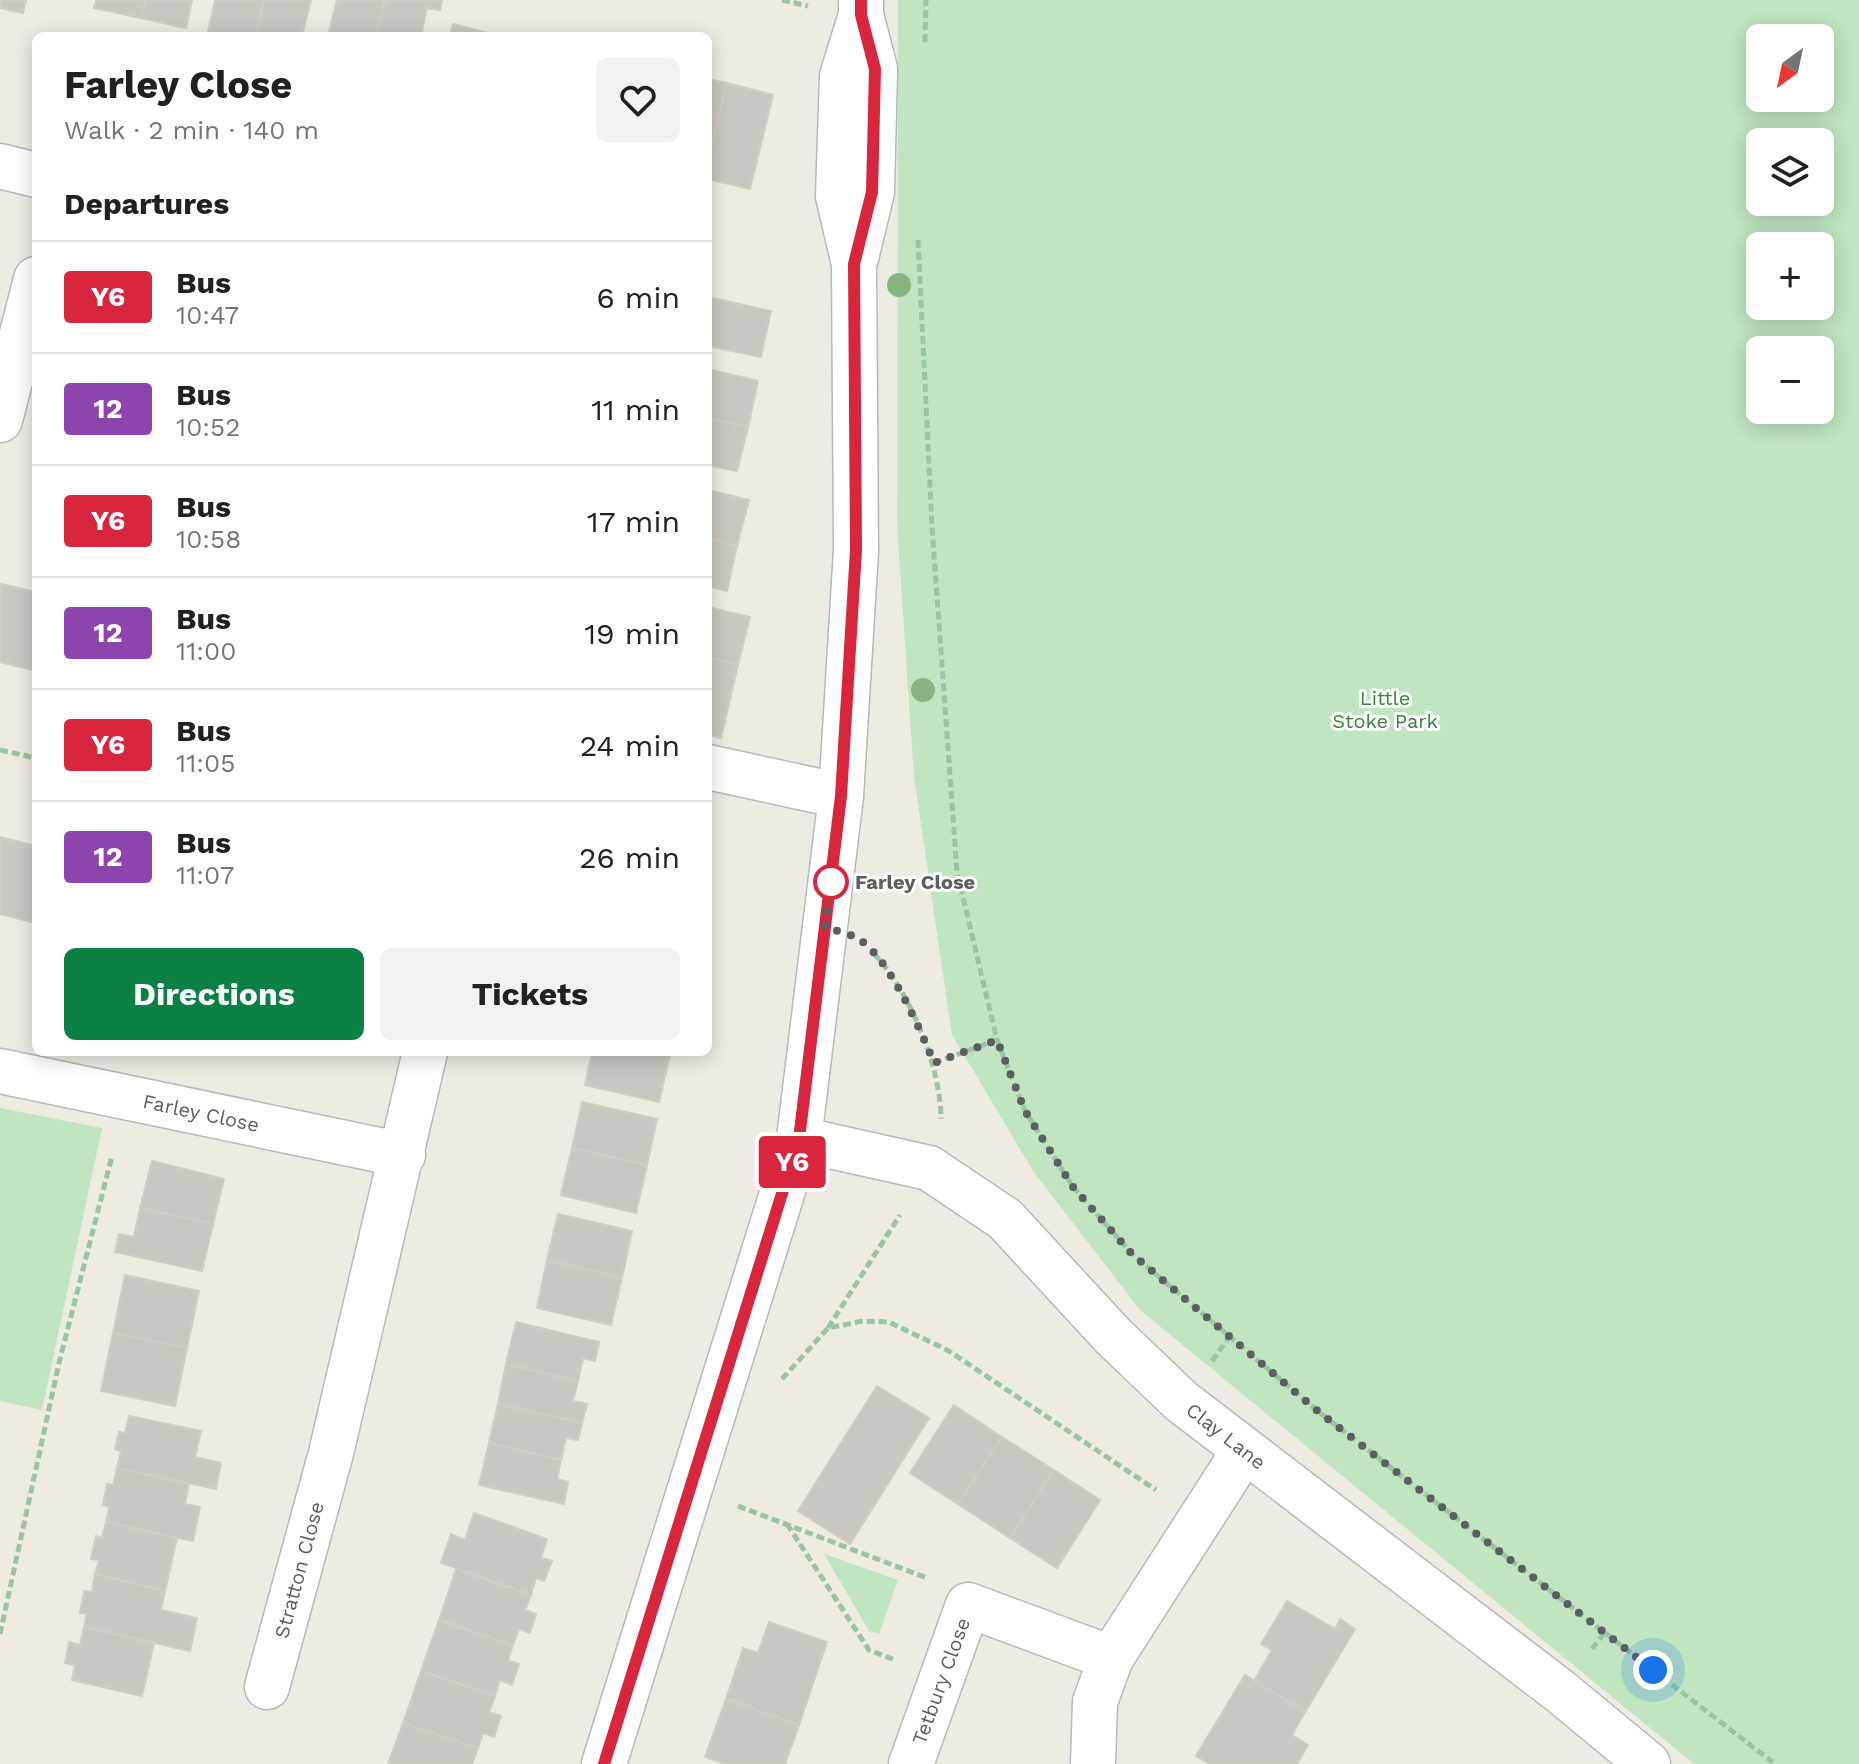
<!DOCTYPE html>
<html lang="en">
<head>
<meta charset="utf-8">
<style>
  :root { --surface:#fff; --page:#f2f2f2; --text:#202124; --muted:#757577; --line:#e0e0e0; --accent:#0b8043 }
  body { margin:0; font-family:"Work Sans",sans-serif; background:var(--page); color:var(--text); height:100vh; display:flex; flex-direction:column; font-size:30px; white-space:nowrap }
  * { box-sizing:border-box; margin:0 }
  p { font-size:26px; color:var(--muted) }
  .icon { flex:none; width:44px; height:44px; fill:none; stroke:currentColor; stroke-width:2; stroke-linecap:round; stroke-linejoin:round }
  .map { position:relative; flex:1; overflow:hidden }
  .drawer { position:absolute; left:32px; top:32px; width:680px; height:1024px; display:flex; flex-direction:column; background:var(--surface); border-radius:12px; box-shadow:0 4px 20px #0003 }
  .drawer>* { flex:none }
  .badge { padding:0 16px; border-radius:6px; font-size:28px; line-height:52px }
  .needle { width:52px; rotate:213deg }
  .fabs { position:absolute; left:1746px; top:24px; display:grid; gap:16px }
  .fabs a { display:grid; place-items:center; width:88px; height:88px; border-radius:12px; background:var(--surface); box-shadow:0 4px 20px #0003; font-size:40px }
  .you { position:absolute; width:40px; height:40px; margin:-20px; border:6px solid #fff; border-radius:50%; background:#1a73e8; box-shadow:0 0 0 12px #1a73e833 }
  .map>.badge { position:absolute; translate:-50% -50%; box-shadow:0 0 0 4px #fff }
  h2 { padding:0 32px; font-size:30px; line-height:72px }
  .round { display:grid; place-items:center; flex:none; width:84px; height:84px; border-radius:12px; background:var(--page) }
  .head { display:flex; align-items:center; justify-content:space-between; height:136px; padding:0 32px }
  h1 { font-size:38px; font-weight:700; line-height:60px }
  .cta { display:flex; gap:16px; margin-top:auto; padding:16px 32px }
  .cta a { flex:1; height:92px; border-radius:12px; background:var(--accent); color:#fff; font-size:32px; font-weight:700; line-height:92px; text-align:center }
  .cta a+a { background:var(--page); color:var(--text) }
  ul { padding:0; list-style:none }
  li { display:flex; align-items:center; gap:24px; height:112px; padding:0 32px; border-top:2px solid var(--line) }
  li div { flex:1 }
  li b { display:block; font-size:30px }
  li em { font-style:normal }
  li .badge { min-width:88px; font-weight:700; text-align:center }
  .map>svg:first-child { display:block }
  .green { fill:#c1e5c0; fill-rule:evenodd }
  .building { fill:#cac7c2; stroke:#d2ccc1; stroke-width:2 }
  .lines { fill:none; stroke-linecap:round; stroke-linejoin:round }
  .street-casing { stroke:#b6b9bd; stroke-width:47 }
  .secondary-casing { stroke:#b5b8bd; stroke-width:47 }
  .path { stroke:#99c5a4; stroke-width:5; stroke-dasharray:8 4; stroke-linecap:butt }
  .street { stroke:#fff; stroke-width:44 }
  .secondary { stroke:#fff; stroke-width:44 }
  .tree { fill:#89b385 }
  .line-casing { stroke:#fff; stroke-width:18 }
  .line { stroke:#d7263d; stroke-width:12 }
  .walk { stroke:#5b5f63; stroke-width:8; stroke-dasharray:0 14.4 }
  .stop-dot { fill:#fff; stroke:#d7263d; stroke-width:4 }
  .labels { text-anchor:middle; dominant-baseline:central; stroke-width:6; stroke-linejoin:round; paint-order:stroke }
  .park-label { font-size:20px; fill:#378638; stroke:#fff }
  .stop-label { font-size:20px; font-weight:bold; fill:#5b5f63; stroke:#fff; text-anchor:start }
  .street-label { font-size:20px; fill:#5b5f63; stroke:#fff }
</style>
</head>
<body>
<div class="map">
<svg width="1859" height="1764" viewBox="0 0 1859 1764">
  <rect width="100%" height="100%" fill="#eeebe3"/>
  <g class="green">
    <path d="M 898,0 L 1859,0 L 1859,1764 L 1694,1764 L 1140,1310 L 1033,1171 L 952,1035 L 914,777 L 897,525 ZM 1760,38 L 1820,38 L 1820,98 L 1760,98 ZM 1760,142 L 1820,142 L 1820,202 L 1760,202 ZM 1820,246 L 1820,306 L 1760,306 L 1760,246 ZM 1760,350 L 1820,350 L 1820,410 L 1760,410 Z"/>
    <path d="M 0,1108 L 102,1128 L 42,1410 L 0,1401 Z"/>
    <path d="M 824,1554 L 898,1580 L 879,1634 L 869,1631 Z"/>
  </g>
  <g class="building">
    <path d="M 0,0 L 26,0 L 23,13 L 0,8 Z"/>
    <path d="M 96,0 L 146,0 L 141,18 L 94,8 Z"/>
    <path d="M 146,0 L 192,0 L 186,28 L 141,18 Z"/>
    <path d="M 215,0 L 264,0 L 256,36 L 208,32 Z"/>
    <path d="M 264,0 L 311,0 L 302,36 L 256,36 Z"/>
    <path d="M 337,0 L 385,0 L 376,36 L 328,36 Z"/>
    <path d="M 385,0 L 442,0 L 440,10 L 427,8 L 421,36 L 376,36 Z"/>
    <path d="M 453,24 L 496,35 L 496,36 L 450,36 Z"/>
    <path d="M 708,79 L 727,83 L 708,160 Z"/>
    <path d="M 727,83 L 773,95 L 750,189 L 708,179 L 708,160 Z"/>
    <path d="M 708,297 L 771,311 L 761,357 L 708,346 Z"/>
    <path d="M 708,369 L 758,381 L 748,427 L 708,418 Z"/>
    <path d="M 708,418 L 748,427 L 737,471 L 708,465 Z"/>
    <path d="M 708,490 L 749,500 L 737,546 L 708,538 Z"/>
    <path d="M 708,538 L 737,546 L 727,591 L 708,586 Z"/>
    <path d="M 1,584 L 36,592 L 36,671 L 0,662 Z"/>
    <path d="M 708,607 L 750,617 L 738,665 L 708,657 Z"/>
    <path d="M 708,657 L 738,665 L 721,738 L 708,735 Z"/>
    <path d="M 0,837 L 36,846 L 36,923 L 0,914 Z"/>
    <path d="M 592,1052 L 670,1055 L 659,1102 L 585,1085 Z"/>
    <path d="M 582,1102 L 657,1119 L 647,1165 L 572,1148 Z"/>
    <path d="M 572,1148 L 647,1165 L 636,1213 L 561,1195 Z"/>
    <path d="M 152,1161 L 224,1179 L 213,1224 L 140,1208 Z"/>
    <path d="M 140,1208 L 213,1224 L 202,1271 L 115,1252 L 119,1234 L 134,1237 Z"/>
    <path d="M 558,1214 L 632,1231 L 622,1278 L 547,1260 Z"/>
    <path d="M 547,1260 L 622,1278 L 611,1325 L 537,1308 Z"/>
    <path d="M 125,1275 L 199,1291 L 187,1348 L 113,1333 Z"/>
    <path d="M 516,1322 L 599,1342 L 595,1361 L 583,1358 L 578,1381 L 506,1364 Z"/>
    <path d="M 113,1333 L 187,1348 L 175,1406 L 101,1391 Z"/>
    <path d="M 506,1364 L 578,1381 L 573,1401 L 587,1404 L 582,1423 L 498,1404 Z"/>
    <path d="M 877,1386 L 929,1418 L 850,1544 L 798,1511 Z"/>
    <path d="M 498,1404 L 582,1423 L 578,1440 L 566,1438 L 561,1460 L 489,1443 Z"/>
    <path d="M 954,1405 L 1002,1437 L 958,1504 L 910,1473 Z"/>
    <path d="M 129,1416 L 201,1431 L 195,1457 L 221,1463 L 216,1489 L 117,1468 L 121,1451 L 115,1449 L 119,1432 L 125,1433 Z"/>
    <path d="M 1002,1437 L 1054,1470 L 1010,1538 L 958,1504 Z"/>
    <path d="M 489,1443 L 561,1460 L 557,1479 L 568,1482 L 564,1504 L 479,1485 Z"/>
    <path d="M 117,1468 L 189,1484 L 185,1504 L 200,1507 L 193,1541 L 106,1522 L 109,1507 L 103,1505 L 107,1484 L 113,1485 Z"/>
    <path d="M 1054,1470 L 1100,1500 L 1057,1568 L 1010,1538 Z"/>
    <path d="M 474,1513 L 547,1539 L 541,1558 L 552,1561 L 544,1581 L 536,1578 L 531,1595 L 441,1563 L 451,1534 L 465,1540 Z"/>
    <path d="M 106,1522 L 177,1538 L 165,1591 L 95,1574 L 99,1560 L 91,1559 L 96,1536 L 102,1538 Z"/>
    <path d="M 456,1569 L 531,1595 L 525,1610 L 536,1614 L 530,1633 L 519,1629 L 513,1645 L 439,1620 Z"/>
    <path d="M 95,1574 L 165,1591 L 161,1610 L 197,1618 L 190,1651 L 84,1627 L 87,1613 L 80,1613 L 84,1591 L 92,1592 Z"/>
    <path d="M 1287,1601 L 1335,1629 L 1340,1619 L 1355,1629 L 1305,1712 L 1254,1681 L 1272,1650 L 1261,1644 Z"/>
    <path d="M 439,1620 L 513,1645 L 508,1661 L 519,1664 L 512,1685 L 500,1680 L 495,1696 L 421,1671 Z"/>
    <path d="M 769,1622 L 827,1642 L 799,1725 L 726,1699 L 743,1648 L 758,1653 Z"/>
    <path d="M 84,1627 L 154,1643 L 142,1696 L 72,1680 L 75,1665 L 65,1663 L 69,1642 L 80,1645 Z"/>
    <path d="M 421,1671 L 495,1696 L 489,1712 L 501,1716 L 494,1737 L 483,1733 L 478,1748 L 403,1723 Z"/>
    <path d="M 1245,1675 L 1305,1712 L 1292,1735 L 1308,1745 L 1297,1764 L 1210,1764 L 1196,1756 Z"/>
    <path d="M 726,1699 L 799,1725 L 785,1764 L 725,1764 L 705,1757 Z"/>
    <path d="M 403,1723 L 478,1748 L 472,1764 L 388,1764 Z"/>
  </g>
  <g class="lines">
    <defs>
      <g id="street">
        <path d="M 0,166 L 36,175"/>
        <path d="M 0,420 L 36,279"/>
        <path d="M 708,767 L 841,796"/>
        <path d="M 0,1071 L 403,1155"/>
        <path d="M 799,1139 L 929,1168 L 1005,1219 L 1113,1336 L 1181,1401 L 1561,1692 L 1648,1764"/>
        <path d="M 267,1687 L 331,1453 L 425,1052"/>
        <path d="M 911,1764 L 968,1605 L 1111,1658"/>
        <path d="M 1093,1764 L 1095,1702 L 1111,1658 L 1244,1451"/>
      </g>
      <g id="secondary">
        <path d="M 856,258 L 872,192 L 875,69 L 861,15"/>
        <path d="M 604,1764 L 799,1139 L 841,796 L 856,550 L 854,264 L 838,196 L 842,76 L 861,15 L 861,0"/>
      </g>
    </defs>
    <use href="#street" class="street-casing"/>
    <use href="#secondary" class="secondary-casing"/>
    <g class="path">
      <path d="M 782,0 L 808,6"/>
      <path d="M 925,42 L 926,0"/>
      <path d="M 918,240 L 932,527 L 957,872 L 997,1040 L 1025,1111 L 1073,1187 L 1132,1254 L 1320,1413 L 1775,1764"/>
      <path d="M 0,750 L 36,758"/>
      <path d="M 874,954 C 910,991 941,1068 941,1119"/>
      <path d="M 934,1063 L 997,1040"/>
      <path d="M 828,1328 L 900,1215"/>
      <path d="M 1212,1361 L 1230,1336"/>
      <path d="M 782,1379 L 828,1328 L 863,1321 L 889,1322 L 949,1351 L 1156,1490"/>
      <path d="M 738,1506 L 927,1578"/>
      <path d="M 787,1524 L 869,1650 L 895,1660"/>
      <path d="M 0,1634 L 59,1363 L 112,1156"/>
      <path d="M 1592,1649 L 1605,1632"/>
    </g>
    <use href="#street" class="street"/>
    <use href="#secondary" class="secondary"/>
  </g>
  <g class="tree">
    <circle cx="899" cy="285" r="12"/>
    <circle cx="923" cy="690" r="12"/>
  </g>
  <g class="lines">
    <defs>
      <path id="line" d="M 604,1764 L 799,1139 L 841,796 L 856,550 L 854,264 L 872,192 L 875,69 L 861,15 L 861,0"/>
    </defs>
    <use href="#line" class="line-casing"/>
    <use href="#line" class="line"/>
    <path class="walk" d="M 831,882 L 831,875 L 825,927 C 834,930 846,933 855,937 C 888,954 920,1029 934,1063 L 997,1040 L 1025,1111 L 1073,1187 L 1132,1254 L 1320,1413 L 1653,1670"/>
  </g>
  <circle class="stop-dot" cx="831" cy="882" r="16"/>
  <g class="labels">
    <g class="park-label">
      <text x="1385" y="698">Little<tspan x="1385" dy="23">Stoke Park</tspan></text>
    </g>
    <g class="stop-label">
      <text x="855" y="882">Farley Close</text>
    </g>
    <g class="street-label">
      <text transform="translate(201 1113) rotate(12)">Farley Close</text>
      <text transform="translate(1226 1436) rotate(38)">Clay Lane</text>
      <text transform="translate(299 1570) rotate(-75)">Stratton Close</text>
      <text transform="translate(941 1681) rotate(-70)">Tetbury Close</text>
    </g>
  </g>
</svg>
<div class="fabs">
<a><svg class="needle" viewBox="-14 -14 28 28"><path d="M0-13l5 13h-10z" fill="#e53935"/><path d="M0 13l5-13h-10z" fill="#757577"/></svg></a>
<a><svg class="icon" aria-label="layers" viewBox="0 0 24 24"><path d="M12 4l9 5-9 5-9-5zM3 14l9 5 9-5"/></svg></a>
<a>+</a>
<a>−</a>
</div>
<div class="you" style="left:1653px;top:1670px"></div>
<b class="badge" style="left:792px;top:1162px;background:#d7263d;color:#fff">Y6</b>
<section class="drawer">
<div class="head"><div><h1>Farley Close</h1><p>Walk · 2 min · 140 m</p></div><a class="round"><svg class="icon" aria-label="heart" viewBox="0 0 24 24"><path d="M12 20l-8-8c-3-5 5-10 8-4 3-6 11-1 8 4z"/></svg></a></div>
<h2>Departures</h2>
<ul>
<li><span class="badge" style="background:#d7263d;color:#fff">Y6</span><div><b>Bus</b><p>10:47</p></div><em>6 min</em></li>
<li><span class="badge" style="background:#8e44ad;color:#fff">12</span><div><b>Bus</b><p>10:52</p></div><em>11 min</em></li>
<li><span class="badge" style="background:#d7263d;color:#fff">Y6</span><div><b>Bus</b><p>10:58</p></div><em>17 min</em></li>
<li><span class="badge" style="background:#8e44ad;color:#fff">12</span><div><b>Bus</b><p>11:00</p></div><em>19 min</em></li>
<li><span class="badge" style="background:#d7263d;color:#fff">Y6</span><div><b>Bus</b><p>11:05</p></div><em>24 min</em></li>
<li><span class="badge" style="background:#8e44ad;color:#fff">12</span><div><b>Bus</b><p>11:07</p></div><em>26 min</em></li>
</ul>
<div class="cta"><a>Directions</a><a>Tickets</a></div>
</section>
</div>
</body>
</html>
